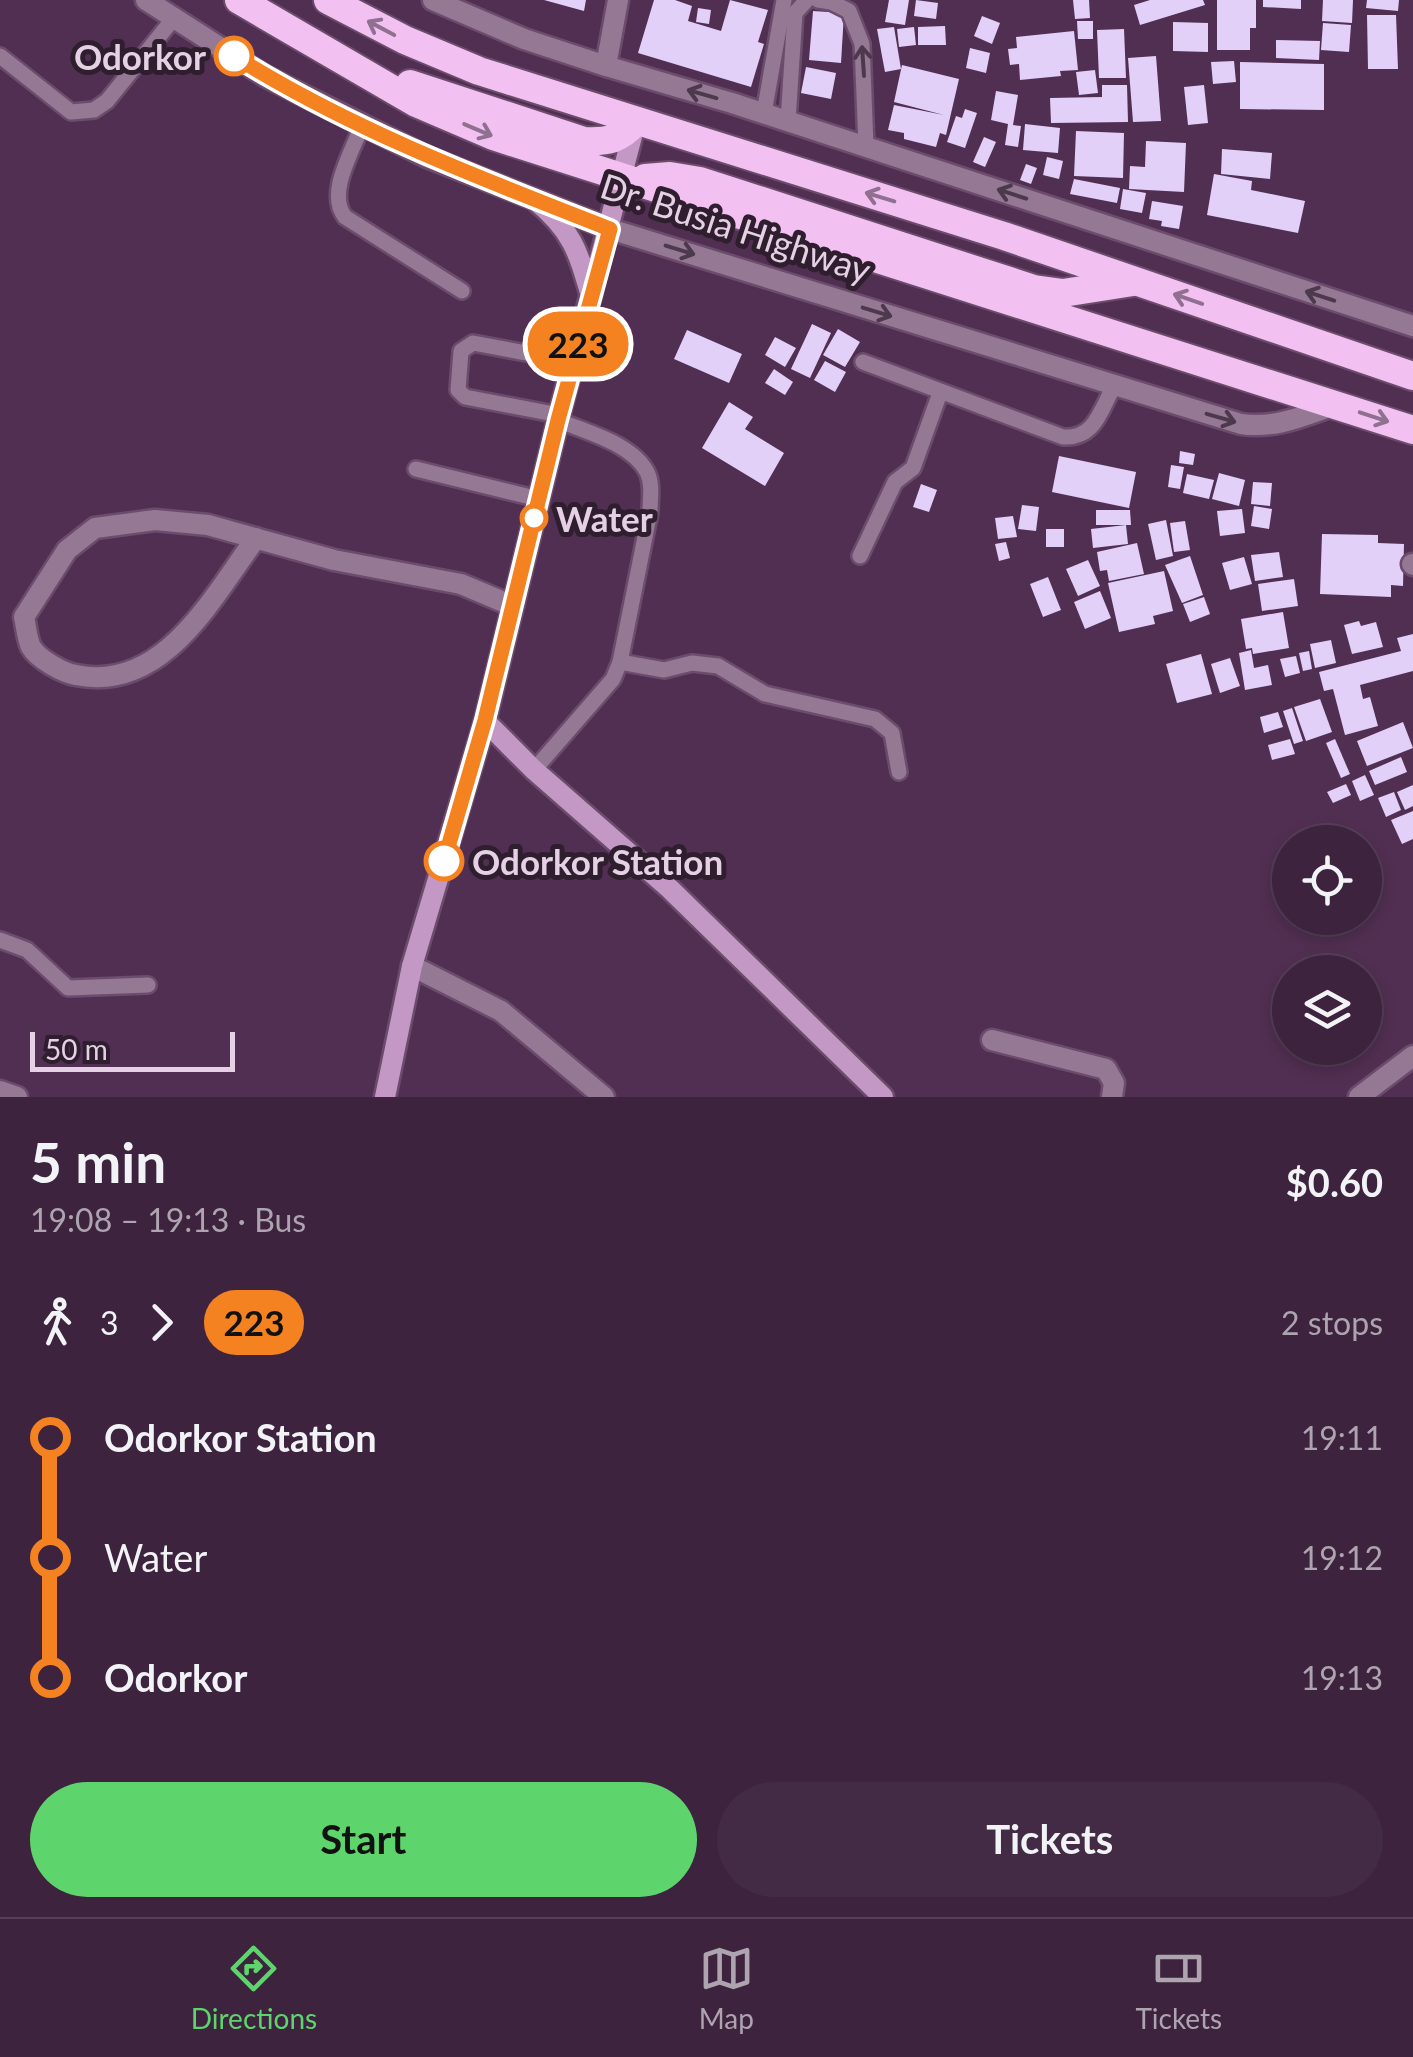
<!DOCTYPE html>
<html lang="en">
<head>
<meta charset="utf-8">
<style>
  :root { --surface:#3d233e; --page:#442b45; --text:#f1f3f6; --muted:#ada4b0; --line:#564058; --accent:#5dd56c }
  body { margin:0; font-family:Lato,sans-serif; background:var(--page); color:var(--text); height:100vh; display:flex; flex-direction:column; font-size:38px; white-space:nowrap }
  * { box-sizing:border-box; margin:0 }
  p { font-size:32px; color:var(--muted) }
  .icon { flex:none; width:55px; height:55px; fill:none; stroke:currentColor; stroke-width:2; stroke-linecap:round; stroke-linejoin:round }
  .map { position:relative; height:1097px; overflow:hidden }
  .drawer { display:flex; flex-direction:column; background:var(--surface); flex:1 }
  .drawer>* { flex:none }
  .badge { padding:0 20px; border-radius:32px; font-size:35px; line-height:65px }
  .controls { position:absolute; left:1272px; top:825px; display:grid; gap:20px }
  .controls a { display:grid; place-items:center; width:110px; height:110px; border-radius:50%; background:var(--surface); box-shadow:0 5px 15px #0003,0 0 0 2px var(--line); font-size:50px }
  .scale { position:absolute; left:30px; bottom:25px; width:205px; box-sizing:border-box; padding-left:10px; border:5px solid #e6d0e6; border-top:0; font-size:28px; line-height:35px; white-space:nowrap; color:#e6d0e6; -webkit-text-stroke:8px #2e1e2e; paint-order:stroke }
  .map>.badge { position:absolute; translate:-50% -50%; box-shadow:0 0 0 5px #fff }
  .legs { display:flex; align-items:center; gap:15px; height:110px; padding:0 30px; font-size:32px }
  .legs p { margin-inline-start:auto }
  .headline { display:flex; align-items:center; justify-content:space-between; height:170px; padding:0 30px }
  h1 { font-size:55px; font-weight:700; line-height:75px }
  .cta { display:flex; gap:20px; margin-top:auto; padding:20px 30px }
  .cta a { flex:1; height:115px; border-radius:60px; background:var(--accent); color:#111; font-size:40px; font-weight:700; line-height:115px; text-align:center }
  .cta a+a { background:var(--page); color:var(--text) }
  ul { padding:0 30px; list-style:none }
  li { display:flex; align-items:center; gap:35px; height:120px; font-size:38px }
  li i { display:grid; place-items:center; width:15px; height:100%; margin:0 12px; background:currentColor }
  li i::after { content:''; width:25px; height:25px; margin:-12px; border:8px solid; border-radius:50%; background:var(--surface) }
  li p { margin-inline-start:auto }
  li:first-child i { background:linear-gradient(#0000 50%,currentColor 0) }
  li:last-child i { background:linear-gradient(currentColor 50%,#0000 0) }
  .tab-bar { display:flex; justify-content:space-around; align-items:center; height:140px; border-top:2px solid var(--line); background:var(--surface); font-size:28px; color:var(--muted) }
  .tab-bar a { display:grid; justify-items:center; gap:5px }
  .tab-bar .selected { color:var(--accent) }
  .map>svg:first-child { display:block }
  .building { fill:#e3d0f9 }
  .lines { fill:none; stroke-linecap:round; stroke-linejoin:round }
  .service-casing { stroke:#6c4c6d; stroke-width:20 }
  .minor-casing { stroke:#6c4c6d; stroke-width:25 }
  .tertiary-casing { stroke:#6c4c6d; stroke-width:25 }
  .secondary-casing { stroke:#6c4c6d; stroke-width:25 }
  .trunk-casing { stroke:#6c4c6d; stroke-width:32 }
  .service { stroke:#947894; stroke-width:15 }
  .minor { stroke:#947894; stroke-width:20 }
  .tertiary { stroke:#947894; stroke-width:20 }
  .secondary { stroke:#c498c5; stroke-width:20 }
  .trunk { stroke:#f2c1f2; stroke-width:28 }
  .oneway { stroke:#907090 }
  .oneway2 { stroke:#4d394d }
  .line-1-casing { stroke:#fff; stroke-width:22 }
  .line-1 { stroke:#f58220; stroke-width:15 }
  .stop-1-dot { fill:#fff; stroke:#f58220; stroke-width:5 }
  .labels { text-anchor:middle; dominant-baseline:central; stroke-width:10; stroke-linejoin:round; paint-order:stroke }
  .stop-label { font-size:35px; font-weight:bold; fill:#e6d0e6; stroke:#2e1e2e; text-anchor:start }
  .street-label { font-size:35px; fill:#e6d0e6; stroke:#2e1e2e }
</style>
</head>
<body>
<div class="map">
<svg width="1413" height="1097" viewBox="0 0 1413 1097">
  <rect width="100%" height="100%" fill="#512f52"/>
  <g class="building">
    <path d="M 544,0 L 586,0 L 584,11 Z"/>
    <path d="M 654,0 L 675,0 L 692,6 L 688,21 L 721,31 L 730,0 L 768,10 L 758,42 L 764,44 L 751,87 L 638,53 Z"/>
    <path d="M 889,0 L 909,0 L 905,25 L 885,22 Z"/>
    <path d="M 916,0 L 938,3 L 936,19 L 914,16 Z"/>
    <path d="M 1073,0 L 1089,0 L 1090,18 L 1075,19 Z"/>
    <path d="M 1150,0 L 1203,0 L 1205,5 L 1140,25 L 1134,5 Z"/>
    <path d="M 1217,0 L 1256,0 L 1256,28 L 1250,28 L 1250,50 L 1217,50 Z"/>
    <path d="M 1263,0 L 1301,0 L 1301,9 L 1263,7 Z"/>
    <path d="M 1323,0 L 1353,0 L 1352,23 L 1322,21 Z"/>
    <path d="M 1367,0 L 1399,0 L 1398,11 L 1366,8 Z"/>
    <path d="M 698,8 L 711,10 L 709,24 L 696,22 Z"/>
    <path d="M 813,11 L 844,13 L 841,63 L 809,60 Z"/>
    <path d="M 1367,15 L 1396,15 L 1398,69 L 1368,69 Z"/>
    <path d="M 982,16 L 1000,23 L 992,44 L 974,36 Z"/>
    <path d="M 1077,21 L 1093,21 L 1093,39 L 1078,39 Z"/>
    <path d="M 1173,22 L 1208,23 L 1208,52 L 1173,51 Z"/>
    <path d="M 1323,23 L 1351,25 L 1349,52 L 1321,50 Z"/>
    <path d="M 945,26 L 946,45 L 918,45 L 918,27 Z"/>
    <path d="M 894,27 L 901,69 L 885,72 L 877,29 Z"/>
    <path d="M 914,27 L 916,45 L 899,47 L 897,29 Z"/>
    <path d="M 1124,29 L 1126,78 L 1099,78 L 1097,30 Z"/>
    <path d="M 1074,31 L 1078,70 L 1060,71 L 1061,76 L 1020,80 L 1019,64 L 1010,65 L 1008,49 L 1017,48 L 1016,37 Z"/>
    <path d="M 1276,40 L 1320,41 L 1319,60 L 1276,58 Z"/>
    <path d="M 970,48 L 990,53 L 986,73 L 966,68 Z"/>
    <path d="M 1156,56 L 1161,121 L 1133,122 L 1128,58 Z"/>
    <path d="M 1234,61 L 1236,82 L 1213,84 L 1211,62 Z"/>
    <path d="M 1240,62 L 1324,64 L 1324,110 L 1240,109 Z"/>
    <path d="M 902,65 L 959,79 L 946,135 L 940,133 L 936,147 L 904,139 L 904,133 L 888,130 L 894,105 L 944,115 L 894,102 Z"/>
    <path d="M 806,67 L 836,73 L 831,99 L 801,93 Z"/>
    <path d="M 1095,70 L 1098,93 L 1079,95 L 1076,72 Z"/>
    <path d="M 1102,85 L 1127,85 L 1128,122 L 1051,123 L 1050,98 L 1102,97 Z"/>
    <path d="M 1204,85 L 1208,123 L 1188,125 L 1184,87 Z"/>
    <path d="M 996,91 L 1018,95 L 1013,125 L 1021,126 L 1018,147 L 1005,145 L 1008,124 L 991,120 Z"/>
    <path d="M 965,109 L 977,113 L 965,148 L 947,142 L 956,116 L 962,118 Z"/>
    <path d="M 1025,124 L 1060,128 L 1058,153 L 1023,150 Z"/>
    <path d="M 1076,131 L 1124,133 L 1123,178 L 1074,176 Z"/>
    <path d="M 984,137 L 996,142 L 985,167 L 973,162 Z"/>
    <path d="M 1146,141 L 1186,143 L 1184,192 L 1129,189 L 1130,166 L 1145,167 Z"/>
    <path d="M 1222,149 L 1272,153 L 1270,179 L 1221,174 Z"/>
    <path d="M 1047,157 L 1063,161 L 1059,179 L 1043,175 Z"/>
    <path d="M 1026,164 L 1037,168 L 1031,184 L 1020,180 Z"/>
    <path d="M 1214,174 L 1252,181 L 1251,190 L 1305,201 L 1298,233 L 1207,215 Z"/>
    <path d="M 1074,179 L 1120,188 L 1117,203 L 1070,194 Z"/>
    <path d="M 1123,189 L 1146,193 L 1142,213 L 1120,209 Z"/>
    <path d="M 1152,201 L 1183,206 L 1179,229 L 1161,226 L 1162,221 L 1149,219 Z"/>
    <path d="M 812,324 L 831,333 L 810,378 L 791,369 Z"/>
    <path d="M 838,329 L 860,342 L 845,367 L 823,355 Z"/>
    <path d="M 687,330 L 742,354 L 729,383 L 674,359 Z"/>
    <path d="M 775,337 L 796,348 L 785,367 L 765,355 Z"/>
    <path d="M 825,361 L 846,372 L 835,392 L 814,380 Z"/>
    <path d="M 774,369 L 793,382 L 785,395 L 765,383 Z"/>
    <path d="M 729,402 L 753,417 L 745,429 L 784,453 L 765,486 L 702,448 Z"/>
    <path d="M 1180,451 L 1195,454 L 1193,465 L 1179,463 Z"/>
    <path d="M 1059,456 L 1136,472 L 1129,508 L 1052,492 Z"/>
    <path d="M 1171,465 L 1184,467 L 1180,489 L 1168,487 Z"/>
    <path d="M 1219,473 L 1245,480 L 1239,506 L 1212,499 Z"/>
    <path d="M 1187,474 L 1214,480 L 1209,499 L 1183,493 Z"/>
    <path d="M 1253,482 L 1272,483 L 1270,506 L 1251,504 Z"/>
    <path d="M 921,484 L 937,490 L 929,512 L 913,507 Z"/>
    <path d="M 1022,505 L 1039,507 L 1036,531 L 1018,529 Z"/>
    <path d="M 1254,506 L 1272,509 L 1269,529 L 1251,526 Z"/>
    <path d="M 1242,509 L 1245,533 L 1220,536 L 1217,511 Z"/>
    <path d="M 1096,510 L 1130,510 L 1131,525 L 1096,525 Z"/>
    <path d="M 1013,516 L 1017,537 L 998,539 L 995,518 Z"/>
    <path d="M 1166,520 L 1173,556 L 1156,560 L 1148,524 Z"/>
    <path d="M 1185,521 L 1190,550 L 1174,552 L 1170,523 Z"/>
    <path d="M 1126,525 L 1128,544 L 1093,548 L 1091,529 Z"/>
    <rect x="1046" y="529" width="18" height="18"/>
    <path d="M 1322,534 L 1378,535 L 1378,543 L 1404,544 L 1403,586 L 1391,585 L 1391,597 L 1320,594 Z"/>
    <path d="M 1006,542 L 1010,558 L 999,561 L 995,544 Z"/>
    <path d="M 1137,543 L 1144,574 L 1109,581 L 1107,570 L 1100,571 L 1097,552 Z"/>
    <path d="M 1279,552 L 1283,577 L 1255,581 L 1251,555 Z"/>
    <path d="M 1190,556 L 1203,595 L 1182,603 L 1165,565 Z"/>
    <path d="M 1244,557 L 1252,584 L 1230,590 L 1222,563 Z"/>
    <path d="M 1088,560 L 1100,586 L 1078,596 L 1066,569 Z"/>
    <path d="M 1164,571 L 1173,611 L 1153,616 L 1155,624 L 1119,632 L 1108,583 Z"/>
    <path d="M 1048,577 L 1061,610 L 1043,617 L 1030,584 Z"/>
    <path d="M 1294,579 L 1298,606 L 1262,611 L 1258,584 Z"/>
    <path d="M 1100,591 L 1111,618 L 1085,629 L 1074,602 Z"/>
    <path d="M 1204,597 L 1210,614 L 1190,622 L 1183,604 Z"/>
    <path d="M 1283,612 L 1289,648 L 1253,654 L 1252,648 L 1246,649 L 1241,619 Z"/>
    <path d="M 1359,621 L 1361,626 L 1376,622 L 1383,647 L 1352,654 L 1344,625 Z"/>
    <path d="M 1413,634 L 1413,671 L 1360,685 L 1363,699 L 1370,697 L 1378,726 L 1345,735 L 1333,689 L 1324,691 L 1319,672 L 1401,651 L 1397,638 Z"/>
    <path d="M 1331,640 L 1336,663 L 1315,668 L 1310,644 Z"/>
    <path d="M 1251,650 L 1254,668 L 1268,665 L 1272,685 L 1245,690 L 1239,653 Z"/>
    <path d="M 1309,651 L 1312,669 L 1303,671 L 1299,653 Z"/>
    <path d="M 1201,654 L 1212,694 L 1177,703 L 1166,664 Z"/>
    <path d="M 1296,656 L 1300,673 L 1285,677 L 1280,659 Z"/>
    <path d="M 1230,658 L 1240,686 L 1220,693 L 1211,664 Z"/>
    <path d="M 1320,699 L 1332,732 L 1306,741 L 1294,707 Z"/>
    <path d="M 1292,708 L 1303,741 L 1294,744 L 1283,711 Z"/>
    <path d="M 1278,712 L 1283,727 L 1264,733 L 1260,717 Z"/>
    <path d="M 1403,722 L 1413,748 L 1367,766 L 1357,741 Z"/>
    <path d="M 1290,739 L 1295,754 L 1272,760 L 1268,745 Z"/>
    <path d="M 1335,739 L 1350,774 L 1341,778 L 1326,743 Z"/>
    <path d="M 1401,757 L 1407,772 L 1375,785 L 1369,771 Z"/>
    <path d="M 1365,775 L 1374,795 L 1360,801 L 1352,781 Z"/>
    <path d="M 1346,784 L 1351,795 L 1333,803 L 1327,792 Z"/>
    <path d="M 1413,785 L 1413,806 L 1405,810 L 1397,792 Z"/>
    <path d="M 1394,792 L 1401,810 L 1386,817 L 1378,798 Z"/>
    <path d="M 1413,811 L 1413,839 L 1402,844 L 1391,820 Z"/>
  </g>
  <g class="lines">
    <defs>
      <g id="service">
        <path d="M 818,0 L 831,2 L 849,11 L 862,44 L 866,146"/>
        <path d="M 0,56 L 71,112 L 94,110 L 107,101 L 174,18"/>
        <path d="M 764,113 L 784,0"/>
        <path d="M 788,121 L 795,13 L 807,0"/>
        <path d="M 362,125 C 353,151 326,193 345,217 L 462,291"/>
        <path d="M 863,362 L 1063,437 C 1095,439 1100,411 1114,386"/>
        <path d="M 559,415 L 465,397 L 458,390 L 461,351 L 473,343 L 574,362"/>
        <path d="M 416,469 L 539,499"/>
        <path d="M 860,556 L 895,482 L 913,468 L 940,393"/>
        <path d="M 620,662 L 664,670 L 692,663 L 718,666 L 765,694 L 875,719 L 892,733 L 899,772"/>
        <path d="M 534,770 L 613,679 L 620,662 L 650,512 C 650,499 653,484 647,472 C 632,443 585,432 558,420"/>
        <path d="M 0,940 L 27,950 L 68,988 L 148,985"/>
      </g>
      <g id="minor">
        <path d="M 606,66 L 618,0"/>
        <path d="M 256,538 C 212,598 163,693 76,675 C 63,673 38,659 31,647 C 27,639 26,625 24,617 L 67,550 L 95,528 L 155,520 L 208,525 L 334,560 L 461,584 L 513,606"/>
        <path d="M 1412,564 L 1413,565"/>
        <path d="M 412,966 L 501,1011 L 604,1097"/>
        <path d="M 992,1040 L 1106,1069 L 1114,1083 L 1112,1097"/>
        <path d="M 0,1091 L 17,1097"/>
        <path d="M 1359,1097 L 1413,1056"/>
      </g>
      <g id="tertiary">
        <path d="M 146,0 L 265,76 L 427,157 L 610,229 L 1241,424 C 1275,429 1303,416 1335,405"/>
        <path d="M 433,0 L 524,39 L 606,66 L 732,103 L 1413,326"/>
      </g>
      <g id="secondary">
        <path d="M 535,200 C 572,230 578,251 591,296"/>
        <path d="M 485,721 L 534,770 L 670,889 L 883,1097"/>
        <path d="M 385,1097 L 412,966 L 485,721 L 558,420 L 636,121"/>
      </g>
      <g id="trunk">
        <path d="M 239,0 L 416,103 L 493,136 L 1413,430"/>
        <path d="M 328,0 L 405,40 L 479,71 L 1004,236 L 1413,376"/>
        <path d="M 410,84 L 584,141 C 608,142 620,140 636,121"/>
        <path d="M 645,178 L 670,176 L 700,181 L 1034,289 L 1063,293 L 1133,282"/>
      </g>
    </defs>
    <use href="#service" class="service-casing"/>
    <use href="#minor" class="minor-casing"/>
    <use href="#tertiary" class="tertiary-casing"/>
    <use href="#secondary" class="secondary-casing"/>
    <use href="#trunk" class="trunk-casing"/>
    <use href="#service" class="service"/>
    <use href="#minor" class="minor"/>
    <use href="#tertiary" class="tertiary"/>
    <use href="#secondary" class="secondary"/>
    <use href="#trunk" class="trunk"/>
  </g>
  <defs><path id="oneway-shaft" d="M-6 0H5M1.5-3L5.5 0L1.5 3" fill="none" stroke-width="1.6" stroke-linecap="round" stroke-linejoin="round" transform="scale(2.5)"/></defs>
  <g class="oneway">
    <use href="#oneway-shaft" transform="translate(381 28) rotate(-152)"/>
    <use href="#oneway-shaft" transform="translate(478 130) rotate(23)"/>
    <use href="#oneway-shaft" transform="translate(880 197) rotate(-163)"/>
    <use href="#oneway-shaft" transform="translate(1188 299) rotate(-161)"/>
    <use href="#oneway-shaft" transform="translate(1374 417) rotate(18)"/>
  </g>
  <g class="oneway2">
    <use href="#oneway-shaft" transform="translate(863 61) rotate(-94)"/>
    <use href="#oneway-shaft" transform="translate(702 94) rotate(-164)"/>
    <use href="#oneway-shaft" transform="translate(1012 194) rotate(-162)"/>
    <use href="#oneway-shaft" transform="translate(680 250) rotate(17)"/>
    <use href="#oneway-shaft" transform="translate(1320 296) rotate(-162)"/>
    <use href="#oneway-shaft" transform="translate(877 312) rotate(17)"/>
    <use href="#oneway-shaft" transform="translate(1221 418) rotate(16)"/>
  </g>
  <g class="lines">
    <defs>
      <path id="line-1" d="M 234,56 C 352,130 482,179 610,229 L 558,420 L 485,720 L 444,861"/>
    </defs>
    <use href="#line-1" class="line-1-casing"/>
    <use href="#line-1" class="line-1"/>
  </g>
  <g class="stop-1-dot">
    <circle cx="234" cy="56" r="18"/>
    <circle cx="534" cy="518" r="12"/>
    <circle cx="444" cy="861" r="18"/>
  </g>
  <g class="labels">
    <g class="stop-label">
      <text x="206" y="56" text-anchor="end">Odorkor</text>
      <text x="556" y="518">Water</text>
      <text x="472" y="861">Odorkor Station</text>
    </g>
    <g class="street-label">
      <text transform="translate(736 227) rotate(18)">Dr. Busia Highway</text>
    </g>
  </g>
</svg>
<div class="controls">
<a><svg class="icon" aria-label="locate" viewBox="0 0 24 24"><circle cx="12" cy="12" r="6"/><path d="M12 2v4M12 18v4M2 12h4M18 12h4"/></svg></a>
<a><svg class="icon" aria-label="layers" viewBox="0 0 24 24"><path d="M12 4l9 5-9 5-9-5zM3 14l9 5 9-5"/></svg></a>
</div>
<div class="scale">50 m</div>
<b class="badge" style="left:578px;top:344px;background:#f58220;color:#111">223</b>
</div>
<section class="drawer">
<div class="headline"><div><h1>5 min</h1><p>19:08 – 19:13 · Bus</p></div><b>$0.60</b></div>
<div class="legs"><svg class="icon" aria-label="walk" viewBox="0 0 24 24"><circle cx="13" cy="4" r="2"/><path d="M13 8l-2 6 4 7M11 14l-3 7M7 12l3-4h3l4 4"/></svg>3<svg class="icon" aria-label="forward" viewBox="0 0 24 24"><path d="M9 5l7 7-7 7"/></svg><b class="badge" style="background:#f58220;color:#111">223</b><p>2 stops</p></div>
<ul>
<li><i style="color:#f58220"></i><b>Odorkor Station</b><p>19:11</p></li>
<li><i style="color:#f58220"></i><span>Water</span><p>19:12</p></li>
<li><i style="color:#f58220"></i><b>Odorkor</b><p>19:13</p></li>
</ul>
<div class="cta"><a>Start</a><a>Tickets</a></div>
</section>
<nav class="tab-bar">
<a class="selected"><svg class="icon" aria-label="directions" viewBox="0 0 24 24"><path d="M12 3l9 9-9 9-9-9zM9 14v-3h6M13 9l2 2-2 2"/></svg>Directions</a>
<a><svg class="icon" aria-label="map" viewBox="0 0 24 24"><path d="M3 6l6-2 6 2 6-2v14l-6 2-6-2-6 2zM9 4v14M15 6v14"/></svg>Map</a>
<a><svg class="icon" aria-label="tickets" viewBox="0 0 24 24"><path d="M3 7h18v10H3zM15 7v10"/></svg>Tickets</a>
</nav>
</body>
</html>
